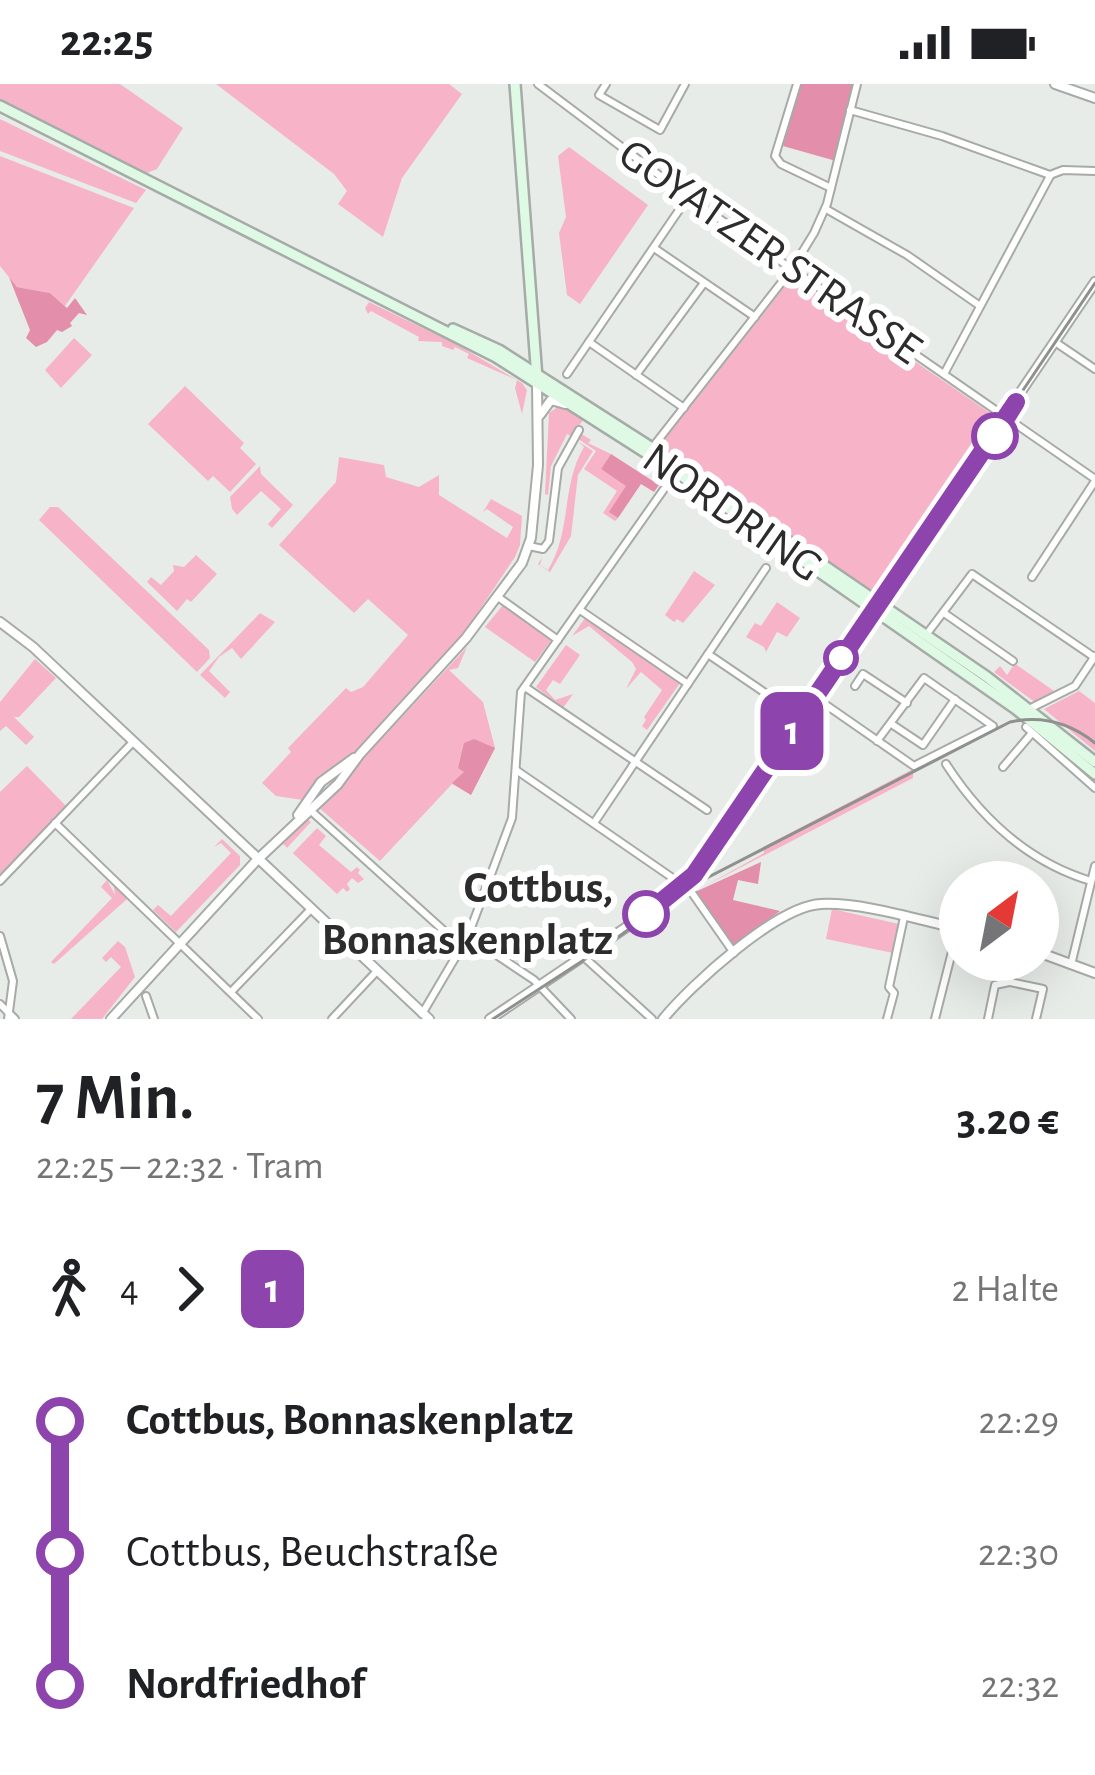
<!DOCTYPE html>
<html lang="de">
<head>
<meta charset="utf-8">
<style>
  :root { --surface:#fff; --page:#f6f6f6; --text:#202124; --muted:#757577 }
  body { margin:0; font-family:"Alegreya Sans",sans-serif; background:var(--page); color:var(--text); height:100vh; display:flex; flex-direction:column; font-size:45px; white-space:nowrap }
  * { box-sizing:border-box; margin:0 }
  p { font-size:39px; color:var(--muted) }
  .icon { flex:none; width:66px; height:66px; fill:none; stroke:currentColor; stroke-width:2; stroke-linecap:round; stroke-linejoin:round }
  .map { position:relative; height:935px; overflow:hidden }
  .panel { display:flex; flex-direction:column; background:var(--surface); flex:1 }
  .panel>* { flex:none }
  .badge { padding:0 24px; border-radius:18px; font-size:42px; line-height:78px }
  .needle { width:78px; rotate:32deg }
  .controls { position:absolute; left:939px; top:777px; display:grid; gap:24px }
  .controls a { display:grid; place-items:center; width:120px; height:120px; border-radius:50%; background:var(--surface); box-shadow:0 12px 48px #0002; font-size:60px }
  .map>.badge { position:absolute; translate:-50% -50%; box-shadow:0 0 0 6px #fff }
  .legs { display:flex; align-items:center; gap:18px; height:132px; padding:0 36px; font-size:39px }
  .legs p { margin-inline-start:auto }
  .head { display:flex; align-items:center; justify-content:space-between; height:204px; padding:0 36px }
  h1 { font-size:66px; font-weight:700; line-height:90px }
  ul { padding:0 36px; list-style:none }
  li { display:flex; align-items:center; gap:42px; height:132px; font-size:45px }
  li i { display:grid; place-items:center; width:18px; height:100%; margin:0 15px; background:currentColor }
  li i::after { content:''; width:30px; height:30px; margin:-15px; border:9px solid; border-radius:50%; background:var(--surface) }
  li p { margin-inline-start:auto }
  li:first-child i { background:linear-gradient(#0000 50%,currentColor 0) }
  li:last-child i { background:linear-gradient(currentColor 50%,#0000 0) }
  .status { display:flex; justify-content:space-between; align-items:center; height:84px; padding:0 60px; background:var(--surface); direction:ltr }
  .status svg { height:33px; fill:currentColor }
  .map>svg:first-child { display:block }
  .green { fill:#f7b4c9 }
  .forest { fill:#e38eaa }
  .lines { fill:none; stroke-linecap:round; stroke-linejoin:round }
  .minor-casing { stroke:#a6aba7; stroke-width:10 }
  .tertiary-casing { stroke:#a6aba7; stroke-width:12 }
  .secondary-casing { stroke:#a6aba7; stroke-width:14 }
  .minor { stroke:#fff; stroke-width:6 }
  .tertiary { stroke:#fff; stroke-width:8 }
  .secondary { stroke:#defae5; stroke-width:9 }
  .tram { stroke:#8e918f; stroke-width:3 }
  .line-1-casing { stroke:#fff; stroke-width:27 }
  .line-1 { stroke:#8e44ad; stroke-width:18 }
  .stop-1-dot { fill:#fff; stroke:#8e44ad; stroke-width:6 }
  .labels { text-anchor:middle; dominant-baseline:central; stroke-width:12; stroke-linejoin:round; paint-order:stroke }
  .street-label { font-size:45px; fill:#2b2c2b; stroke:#fff }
  .stop-label { font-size:45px; font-weight:bold; fill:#2b2c2b; stroke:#fff; text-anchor:end }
</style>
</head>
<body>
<div class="status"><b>22:25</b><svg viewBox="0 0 49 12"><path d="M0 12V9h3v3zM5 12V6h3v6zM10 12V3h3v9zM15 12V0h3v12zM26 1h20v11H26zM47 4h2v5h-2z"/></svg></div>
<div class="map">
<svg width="1095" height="935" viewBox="0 0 1095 935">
  <rect width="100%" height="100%" fill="#e7ece8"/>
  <g class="green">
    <path d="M 0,0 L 120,0 L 183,44 L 157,85 L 147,89 L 0,21 Z"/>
    <path d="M 216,0 L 449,0 L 462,10 L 402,94 L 383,153 L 338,120 L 347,107 L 334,90 Z"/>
    <path d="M 0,35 L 146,106 L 136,119 L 0,67 Z"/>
    <path d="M 569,63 L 648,121 L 580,220 L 567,211 L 559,149 L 566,133 L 558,72 Z"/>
    <path d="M 0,72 L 134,124 L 65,222 L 50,209 L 17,203 L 0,182 Z"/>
    <path d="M 792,193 L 993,331 L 996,337 L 881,507 L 869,505 L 660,361 Z"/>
    <path d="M 369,218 L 458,261 L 522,299 L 527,306 L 522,330 L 515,304 L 517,296 L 467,274 L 469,270 L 455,263 L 453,266 L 442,262 L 442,258 L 418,257 L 419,253 L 371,227 L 368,230 L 365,224 Z"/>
    <path d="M 74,254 L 92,271 L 61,304 L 45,286 Z"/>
    <path d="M 185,302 L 244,359 L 240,364 L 256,380 L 230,408 L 213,392 L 208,397 L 148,340 Z"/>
    <path d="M 559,322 L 584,335 L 571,352 L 567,350 L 551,382 L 548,411 L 545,410 L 549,329 Z"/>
    <path d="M 580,349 L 591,356 L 588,359 L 611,370 L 601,385 L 627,402 L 610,428 L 618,434 L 615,437 L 603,429 L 617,407 L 584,385 L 596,367 L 577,354 Z"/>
    <path d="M 576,356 L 593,367 L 578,391 L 571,452 L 550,488 L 538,480 L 542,474 L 540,481 L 548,486 C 572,447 561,401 584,363 L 578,357 L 572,361 Z"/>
    <path d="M 339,373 L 384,381 L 386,393 L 419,403 L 439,391 L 439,411 L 507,454 L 513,443 L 487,425 L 483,428 L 491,415 L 522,432 L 520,461 L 515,473 L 462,552 L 383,640 L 354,669 L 319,694 L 303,716 L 276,712 L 262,699 L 291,668 L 288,664 L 346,604 L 351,608 L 363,603 L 408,551 L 368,515 L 354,529 L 279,461 L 336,398 Z"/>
    <path d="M 260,382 L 261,390 L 293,421 L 272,444 L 268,440 L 281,425 L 261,407 L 237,431 L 232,425 L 230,413 Z"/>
    <path d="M 50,423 L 58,423 L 209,566 L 210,574 L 197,588 L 39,436 Z"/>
    <path d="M 196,471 L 217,490 L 191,518 L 187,515 L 177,527 L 147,498 L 151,493 L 161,501 L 174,487 L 173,481 L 184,483 Z"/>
    <path d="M 694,487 L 715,501 L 683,539 L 677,535 L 674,538 L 665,531 Z"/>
    <path d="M 777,518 L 800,534 L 787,553 L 777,548 L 766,568 L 764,563 L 746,553 L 755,539 L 761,542 Z"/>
    <path d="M 503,521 L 552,555 L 535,578 L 485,543 Z"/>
    <path d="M 260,529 L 275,538 L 241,575 L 232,564 L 219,573 L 209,587 L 230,608 L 225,614 L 200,591 Z"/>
    <path d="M 586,533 L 680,599 L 647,646 L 642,642 L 646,636 L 644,633 L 662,606 L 641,588 L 626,605 L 636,585 L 632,578 L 589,542 L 572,552 Z"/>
    <path d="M 566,561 L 580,571 L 560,600 L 553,596 L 546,606 L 555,616 L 573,610 L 563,624 L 536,603 Z"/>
    <path d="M 467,563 L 458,584 L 449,586 L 483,618 L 495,664 L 471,711 L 452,700 L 380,777 L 318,723 Z"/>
    <path d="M 1001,570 L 1057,609 L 1036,619 L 994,588 L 1000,582 L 1007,591 L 1013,582 L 1003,574 L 1001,576 Z"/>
    <path d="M 35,575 L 56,594 L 19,633 L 14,633 L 34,653 L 26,661 L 6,642 L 0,647 L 0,618 Z"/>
    <path d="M 1079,607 L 1095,619 L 1095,667 L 1044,625 Z"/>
    <path d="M 27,682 L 66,722 L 0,790 L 0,708 Z"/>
    <path d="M 913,685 L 913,694 L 703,803 L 764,769 L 763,763 Z"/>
    <path d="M 307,735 L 311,738 L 287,764 L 293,769 L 317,744 L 326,752 L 319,761 L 351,788 L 357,783 L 360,786 L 358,789 L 364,795 L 358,799 L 352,794 L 347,800 L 350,805 L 347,808 L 343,804 L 337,810 L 283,760 Z"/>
    <path d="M 222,755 L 240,772 L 240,781 L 176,848 L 153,826 L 158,821 L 171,832 L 231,769 L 221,759 L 214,763 Z"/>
    <path d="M 107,796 L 115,811 L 113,798 L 127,815 L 54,880 L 51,878 L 112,814 L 101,803 Z"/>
    <path d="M 832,825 L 899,840 L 893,869 L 826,855 Z"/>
    <path d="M 118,857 L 125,863 L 135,893 L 102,935 L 71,935 L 121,883 L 111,873 L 106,878 L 102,874 Z"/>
  </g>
  <g class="forest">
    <path d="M 801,0 L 855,0 L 836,77 L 783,62 Z"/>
    <path d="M 9,193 L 17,203 L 50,209 L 67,224 L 75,214 L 87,231 L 79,229 L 70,239 L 72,242 L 62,248 L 57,246 L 47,258 L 36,263 L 26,254 L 30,246 Z"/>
    <path d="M 611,370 L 659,401 L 654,408 L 641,400 L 618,434 L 609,428 L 626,402 L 601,385 Z"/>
    <path d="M 474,655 L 495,664 L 471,711 L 452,699 L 464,688 L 458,684 L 464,659 Z"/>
    <path d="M 761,778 L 758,800 L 738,796 L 733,816 L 780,827 L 734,862 L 695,808 Z"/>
  </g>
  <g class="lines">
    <defs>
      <g id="minor">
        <path d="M 538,0 L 688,113 L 1095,395"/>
        <path d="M 606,0 L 599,11 L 660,46 L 685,0"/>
        <path d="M 797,0 L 775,72 L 781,80 L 831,104"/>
        <path d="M 850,26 L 942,52 L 1050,91 L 1063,86 L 1095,87"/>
        <path d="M 826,125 L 907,171 L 980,222"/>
        <path d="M 654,164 L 755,233"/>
        <path d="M 589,258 L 684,324"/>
        <path d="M 1055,258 L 1095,285"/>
        <path d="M 567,290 L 688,113"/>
        <path d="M 944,290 L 1050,92"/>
        <path d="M 636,291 L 704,199"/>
        <path d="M 652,364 L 792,185 L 814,149 L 827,120 L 857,0"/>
        <path d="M 529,462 L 543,465 L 549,457 L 558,384 L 579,346"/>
        <path d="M 1032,493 L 1095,397"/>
        <path d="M 498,513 L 558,556"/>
        <path d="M 580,526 L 688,600"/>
        <path d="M 944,529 L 1013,577"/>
        <path d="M 926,551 L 972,490 L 1094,573"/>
        <path d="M 708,570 L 802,634"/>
        <path d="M 855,602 L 863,590 L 907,619"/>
        <path d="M 525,603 L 707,726"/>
        <path d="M 816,614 L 914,682 L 993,642 L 924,594 L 877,657"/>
        <path d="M 1031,624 L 1075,602 L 1095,572"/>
        <path d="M 893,641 L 923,661 L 955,615"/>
        <path d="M 1026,643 L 1095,704"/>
        <path d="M 946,680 C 981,734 1028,778 1091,797"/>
        <path d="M 1003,683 L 1032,649"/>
        <path d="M 516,686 L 690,806 L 734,869"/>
        <path d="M 310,726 L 462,863"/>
        <path d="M 55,739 L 258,935"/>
        <path d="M 594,739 L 766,484"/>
        <path d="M 0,797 L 133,658"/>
        <path d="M 0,852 L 13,897 L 8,935"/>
        <path d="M 468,852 L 534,896 L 571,935"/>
        <path d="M 585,874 L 652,935"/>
        <path d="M 1015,876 L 1010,898 L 1043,905 L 1036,935"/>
        <path d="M 1071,881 L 1095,782"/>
        <path d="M 231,908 L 310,826"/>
        <path d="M 146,912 L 154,935"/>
        <path d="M 0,920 L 15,935"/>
        <path d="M 422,930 L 468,852 L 512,734 L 521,608 L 676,388"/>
        <path d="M 332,935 L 376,888"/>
        <path d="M 887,935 L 894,909 L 889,903 L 904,833"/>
        <path d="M 935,935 L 958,844"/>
        <path d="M 988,935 L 995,901 L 1009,898"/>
      </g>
      <g id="tertiary">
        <path d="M 1055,0 L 1095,14"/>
        <path d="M 540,331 L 551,316 L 565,320"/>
        <path d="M 0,538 L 33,563 L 429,935"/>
        <path d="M 298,731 L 321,698 L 354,674"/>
        <path d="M 1038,868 L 1095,889"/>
        <path d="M 111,935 L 257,776 L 338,700 L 360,670 L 466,554 L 522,479 L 531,454 L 538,381 L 537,299"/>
        <path d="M 490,935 L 686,803 L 1095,198"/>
        <path d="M 663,935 C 691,901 777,822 821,820 C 862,818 919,836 960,845"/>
      </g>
      <g id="secondary">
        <path d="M 515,0 L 537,294"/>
        <path d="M 0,22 L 496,273 L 676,388 L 1016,625 L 1095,690"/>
        <path d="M 453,245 L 499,266 L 652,364 L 987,593 L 1095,678"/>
      </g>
    </defs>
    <use href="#minor" class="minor-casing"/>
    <use href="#tertiary" class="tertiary-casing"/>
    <use href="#secondary" class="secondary-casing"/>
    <use href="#minor" class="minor"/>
    <use href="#tertiary" class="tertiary"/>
    <use href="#secondary" class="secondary"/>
    <g class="tram">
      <path d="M 693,801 L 1010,638 C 1042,631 1069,638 1095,659"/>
      <path d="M 493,935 L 610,859 L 692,799 L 1095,199"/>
    </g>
  </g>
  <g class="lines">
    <defs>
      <path id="line-1" d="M 646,830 L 694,791 L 1016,318 L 995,352"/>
    </defs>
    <use href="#line-1" class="line-1-casing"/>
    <use href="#line-1" class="line-1"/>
  </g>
  <g class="stop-1-dot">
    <circle cx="995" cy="352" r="21"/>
    <circle cx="841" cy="574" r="15"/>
    <circle cx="646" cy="830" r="21"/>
  </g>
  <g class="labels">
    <g class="street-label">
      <text transform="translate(770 168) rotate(35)">GOYATZER STRASSE</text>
      <text transform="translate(732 429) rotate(35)">NORDRING</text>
    </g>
    <g class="stop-label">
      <text x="613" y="804">Cottbus,<tspan x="613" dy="52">Bonnaskenplatz</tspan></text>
    </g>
  </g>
</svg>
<div class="controls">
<a><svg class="needle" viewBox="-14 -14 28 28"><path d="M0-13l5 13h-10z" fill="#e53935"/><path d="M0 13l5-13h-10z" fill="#757577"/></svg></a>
</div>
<b class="badge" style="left:792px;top:647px;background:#8e44ad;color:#fff">1</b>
</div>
<section class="panel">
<div class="head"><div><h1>7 Min.</h1><p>22:25 – 22:32 · Tram</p></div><b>3.20 €</b></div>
<div class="legs"><svg class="icon" aria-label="walk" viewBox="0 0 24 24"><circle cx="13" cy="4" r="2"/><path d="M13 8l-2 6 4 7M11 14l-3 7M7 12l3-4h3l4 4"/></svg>4<svg class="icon" aria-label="forward" viewBox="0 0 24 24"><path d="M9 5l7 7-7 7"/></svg><b class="badge" style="background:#8e44ad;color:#fff">1</b><p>2 Halte</p></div>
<ul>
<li><i style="color:#8e44ad"></i><b>Cottbus, Bonnaskenplatz</b><p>22:29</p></li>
<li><i style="color:#8e44ad"></i><span>Cottbus, Beuchstraße</span><p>22:30</p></li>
<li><i style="color:#8e44ad"></i><b>Nordfriedhof</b><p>22:32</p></li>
</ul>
</section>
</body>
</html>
